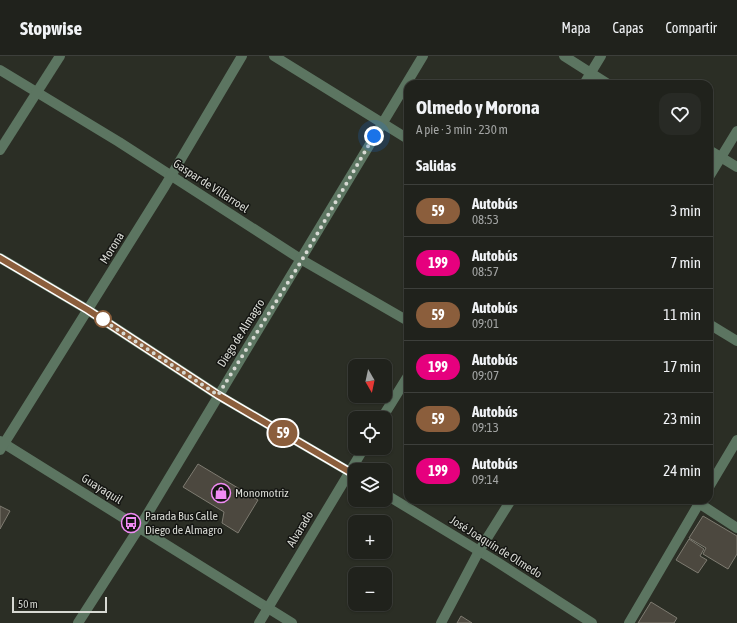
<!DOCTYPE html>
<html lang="es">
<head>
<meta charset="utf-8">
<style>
  :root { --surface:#20221c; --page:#282a25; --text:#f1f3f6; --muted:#a2a4a3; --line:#3d3f3b }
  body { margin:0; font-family:"Asap Condensed",sans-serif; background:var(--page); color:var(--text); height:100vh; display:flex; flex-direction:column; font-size:15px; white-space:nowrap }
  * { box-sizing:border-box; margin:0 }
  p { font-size:13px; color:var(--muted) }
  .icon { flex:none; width:22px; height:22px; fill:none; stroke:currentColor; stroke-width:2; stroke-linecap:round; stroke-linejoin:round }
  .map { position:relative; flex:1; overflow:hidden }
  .drawer { position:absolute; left:404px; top:24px; width:309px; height:424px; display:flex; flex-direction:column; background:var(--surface); border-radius:12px; box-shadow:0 1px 3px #0004,0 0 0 1px var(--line) }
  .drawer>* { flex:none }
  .badge { padding:0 8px; border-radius:13px; font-size:14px; line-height:26px }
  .needle { width:26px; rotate:171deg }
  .tools { position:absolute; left:348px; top:303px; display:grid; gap:8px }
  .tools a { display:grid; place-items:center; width:44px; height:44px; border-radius:8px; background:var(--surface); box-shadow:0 1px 3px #0004,0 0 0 1px var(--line); font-size:20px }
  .scale { position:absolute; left:12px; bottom:10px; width:95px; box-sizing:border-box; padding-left:4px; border:2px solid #d7d9d3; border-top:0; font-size:11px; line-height:14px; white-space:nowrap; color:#d7d9d3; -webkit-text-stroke:3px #141512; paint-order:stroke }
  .you { position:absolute; width:20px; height:20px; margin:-10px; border:3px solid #fff; border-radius:50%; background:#1a73e8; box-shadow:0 0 0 6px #1a73e833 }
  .map>.badge { position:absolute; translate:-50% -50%; box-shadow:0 0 0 2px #fff }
  h2 { padding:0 12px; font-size:15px; line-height:36px }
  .round { display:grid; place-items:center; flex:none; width:42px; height:42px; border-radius:12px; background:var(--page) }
  .summary { display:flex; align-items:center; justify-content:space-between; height:68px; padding:0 12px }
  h1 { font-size:19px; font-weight:700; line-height:30px }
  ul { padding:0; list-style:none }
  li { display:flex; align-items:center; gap:12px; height:52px; padding:0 12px; border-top:1px solid var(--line) }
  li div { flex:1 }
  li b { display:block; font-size:15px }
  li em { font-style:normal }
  li .badge { min-width:44px; font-weight:700; text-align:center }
  header { display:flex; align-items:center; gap:24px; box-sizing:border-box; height:56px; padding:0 20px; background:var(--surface); border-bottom:1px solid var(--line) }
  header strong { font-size:19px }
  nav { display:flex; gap:22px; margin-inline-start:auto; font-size:14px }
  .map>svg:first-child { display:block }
  .building { fill:#4c483f; stroke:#7e7b71 }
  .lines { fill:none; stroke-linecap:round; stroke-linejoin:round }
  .minor { stroke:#5c7561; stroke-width:10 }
  .line-casing { stroke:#fff; stroke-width:9 }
  .line { stroke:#8b5e3c; stroke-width:6 }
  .walk { stroke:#d7d9d3; stroke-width:4; stroke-dasharray:0 7.2 }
  .stop-dot { fill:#fff; stroke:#8b5e3c; stroke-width:2 }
  .labels { text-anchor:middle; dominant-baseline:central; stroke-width:3; stroke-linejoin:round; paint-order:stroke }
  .street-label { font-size:12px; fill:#d7d9d3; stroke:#141512 }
  .poi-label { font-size:12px; fill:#d7d9d3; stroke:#141512; text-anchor:start }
</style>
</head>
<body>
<header>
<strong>Stopwise</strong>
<nav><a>Mapa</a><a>Capas</a><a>Compartir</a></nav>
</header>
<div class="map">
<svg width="737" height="567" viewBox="0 0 737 567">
  <rect width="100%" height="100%" fill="#2b2e25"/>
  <g class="building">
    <path d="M 198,408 L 258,444 L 238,477 L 222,467 L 224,456 L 183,431 Z"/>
    <path d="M 0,450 L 10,455 L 0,473 Z"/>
    <path d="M 703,460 L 737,480 L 737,498 L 728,513 L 703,498 L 706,492 L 689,482 Z"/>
    <path d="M 689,483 L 704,493 L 700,500 L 707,504 L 698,517 L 676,504 Z"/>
    <path d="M 651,546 L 677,562 L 674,567 L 638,567 Z"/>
    <path d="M 461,560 L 472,567 L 457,567 Z"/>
  </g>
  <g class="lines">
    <g class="minor">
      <path d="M 274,0 L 408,83"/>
      <path d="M 564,0 L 608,28"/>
      <path d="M 0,14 L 119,86 L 302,204 L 408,265"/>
      <path d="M 584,28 L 601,0"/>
      <path d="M 0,94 L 60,0"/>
      <path d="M 709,94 L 737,111"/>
      <path d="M 709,121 L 737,75"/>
      <path d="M 0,202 L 88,254 L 218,339 L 355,419"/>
      <path d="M 709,268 L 737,285"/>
      <path d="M 382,362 L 408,320"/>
      <path d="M 0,385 L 292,567"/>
      <path d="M 0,394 L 165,130 L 242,0"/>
      <path d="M 709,431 L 737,384"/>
      <path d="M 385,438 L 494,504 L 592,567"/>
      <path d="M 694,444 L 737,472"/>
      <path d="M 78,567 L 139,472 L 423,0"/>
      <path d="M 259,567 L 364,392"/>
      <path d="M 441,567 L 479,495 L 511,444"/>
      <path d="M 629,567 L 701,444"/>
    </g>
  </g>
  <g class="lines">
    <defs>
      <path id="line" d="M 0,202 L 88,254 L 218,339 L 355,419"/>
    </defs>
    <use href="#line" class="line-casing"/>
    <use href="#line" class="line"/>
    <path class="walk" d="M 103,263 L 101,263 L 218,339 L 302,204 L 374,80"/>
  </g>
  <defs>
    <symbol id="shop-ring" viewBox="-11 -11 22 22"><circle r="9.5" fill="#141512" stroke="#f18bf5" stroke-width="1.5"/><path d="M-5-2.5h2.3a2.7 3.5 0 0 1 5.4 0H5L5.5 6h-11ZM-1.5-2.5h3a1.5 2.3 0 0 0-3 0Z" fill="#f18bf5"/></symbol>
    <symbol id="bus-ring" viewBox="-11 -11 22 22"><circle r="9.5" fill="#141512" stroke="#f18bf5" stroke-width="1.5"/><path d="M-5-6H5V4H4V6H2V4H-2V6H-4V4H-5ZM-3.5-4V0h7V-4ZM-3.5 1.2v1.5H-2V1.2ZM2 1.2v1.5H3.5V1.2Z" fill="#f18bf5"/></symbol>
  </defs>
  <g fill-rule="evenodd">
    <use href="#shop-ring" x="210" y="426" width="22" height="22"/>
    <use href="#bus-ring" x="120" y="456" width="22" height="22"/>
  </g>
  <circle class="stop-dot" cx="103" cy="263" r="8"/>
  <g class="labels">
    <g class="street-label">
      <text transform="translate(211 130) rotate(33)">Gaspar de Villarroel</text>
      <text transform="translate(112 192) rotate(-58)">Morona</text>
      <text transform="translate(241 277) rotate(-58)">Diego de Almagro</text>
      <text transform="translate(102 433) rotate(32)">Guayaquil</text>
      <text transform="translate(300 473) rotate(-59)">Alvarado</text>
      <text transform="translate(496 491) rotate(32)">José Joaquín de Olmedo</text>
    </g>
    <g class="poi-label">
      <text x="235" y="437">Monomotriz</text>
      <text x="145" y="460">Parada Bus Calle<tspan x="145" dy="14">Diego de Almagro</tspan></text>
    </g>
  </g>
</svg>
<div class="tools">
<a><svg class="needle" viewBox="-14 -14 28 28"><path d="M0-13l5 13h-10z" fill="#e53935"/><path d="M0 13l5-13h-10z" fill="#a2a4a3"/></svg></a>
<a><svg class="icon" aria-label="locate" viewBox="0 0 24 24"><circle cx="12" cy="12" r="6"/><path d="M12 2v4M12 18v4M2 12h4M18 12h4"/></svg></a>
<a><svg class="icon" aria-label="layers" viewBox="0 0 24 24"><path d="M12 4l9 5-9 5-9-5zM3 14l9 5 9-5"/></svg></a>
<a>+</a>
<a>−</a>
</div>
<div class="scale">50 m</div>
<div class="you" style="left:374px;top:80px"></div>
<b class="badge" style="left:283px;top:377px;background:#8b5e3c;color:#fff">59</b>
<section class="drawer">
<div class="summary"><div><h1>Olmedo y Morona</h1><p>A pie · 3 min · 230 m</p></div><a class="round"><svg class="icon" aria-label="heart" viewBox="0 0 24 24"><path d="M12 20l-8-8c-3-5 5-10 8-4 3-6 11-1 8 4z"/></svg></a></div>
<h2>Salidas</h2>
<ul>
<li><span class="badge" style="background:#8b5e3c;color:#fff">59</span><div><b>Autobús</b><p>08:53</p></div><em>3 min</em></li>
<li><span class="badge" style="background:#e6007e;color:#fff">199</span><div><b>Autobús</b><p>08:57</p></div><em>7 min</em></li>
<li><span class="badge" style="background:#8b5e3c;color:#fff">59</span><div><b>Autobús</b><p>09:01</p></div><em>11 min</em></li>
<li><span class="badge" style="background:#e6007e;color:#fff">199</span><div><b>Autobús</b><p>09:07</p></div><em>17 min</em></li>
<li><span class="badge" style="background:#8b5e3c;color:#fff">59</span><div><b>Autobús</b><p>09:13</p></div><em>23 min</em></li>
<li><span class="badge" style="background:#e6007e;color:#fff">199</span><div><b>Autobús</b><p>09:14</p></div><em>24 min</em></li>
</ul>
</section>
</div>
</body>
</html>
